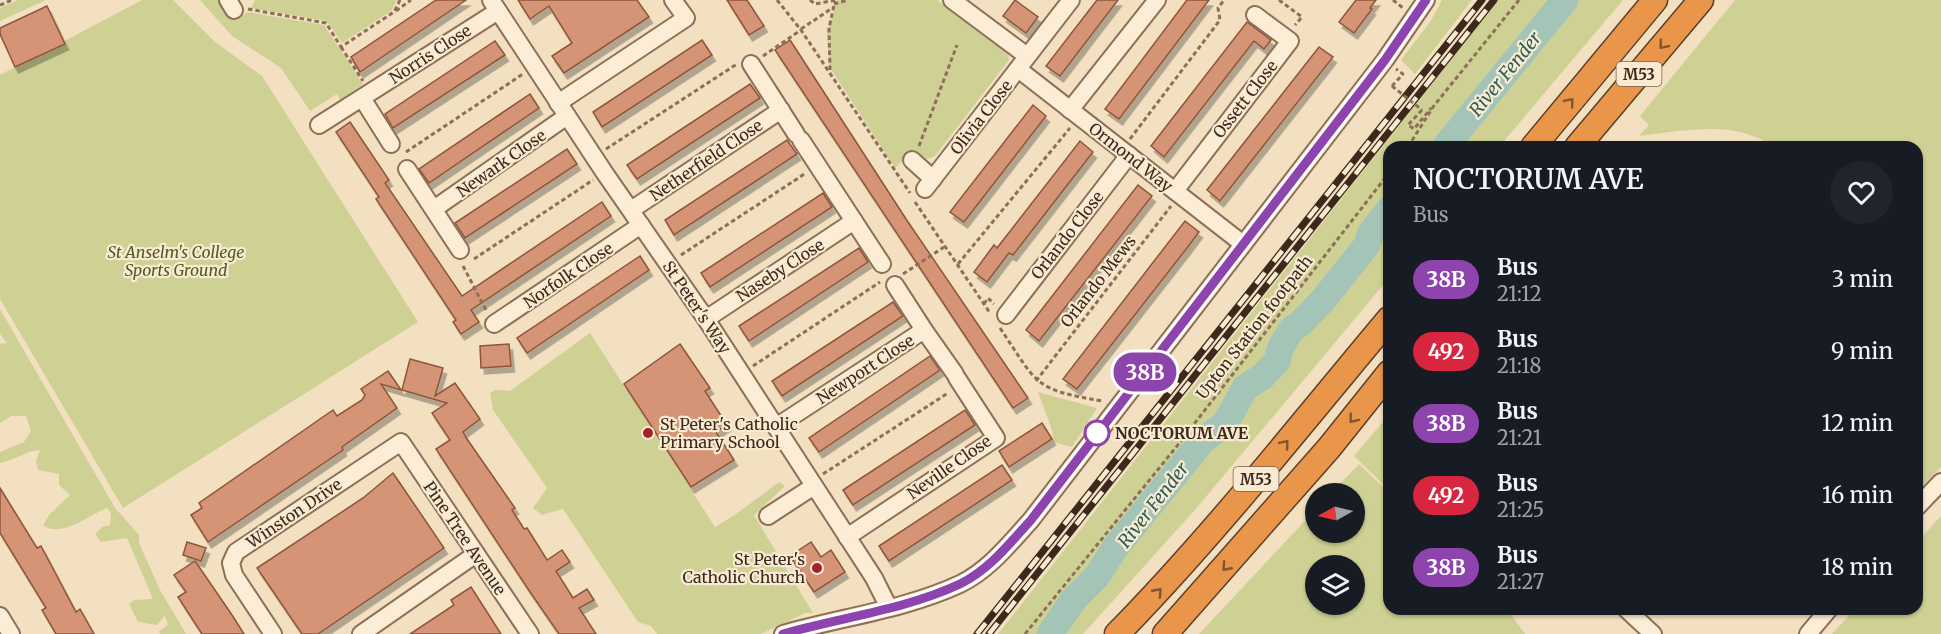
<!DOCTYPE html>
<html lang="en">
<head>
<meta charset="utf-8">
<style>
  :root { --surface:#171b24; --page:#20242c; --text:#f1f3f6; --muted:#9ea1a6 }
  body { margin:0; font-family:Merriweather,serif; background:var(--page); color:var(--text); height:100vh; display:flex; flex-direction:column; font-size:22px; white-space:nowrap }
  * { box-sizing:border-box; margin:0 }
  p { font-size:20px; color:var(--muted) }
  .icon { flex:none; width:33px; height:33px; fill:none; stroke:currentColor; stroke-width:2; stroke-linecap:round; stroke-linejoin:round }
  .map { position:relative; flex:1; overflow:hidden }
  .drawer { position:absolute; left:1383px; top:141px; width:540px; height:474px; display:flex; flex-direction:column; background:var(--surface); border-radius:18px; box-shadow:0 2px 4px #0004 }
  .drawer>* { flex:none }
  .badge { padding:0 12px; border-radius:20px; font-size:21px; line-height:39px }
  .needle { width:39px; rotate:262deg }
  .fabs { position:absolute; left:1305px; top:483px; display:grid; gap:12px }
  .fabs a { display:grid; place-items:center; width:60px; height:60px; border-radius:50%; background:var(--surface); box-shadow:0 2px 4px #0004; font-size:30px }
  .map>.badge { position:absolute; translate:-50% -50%; box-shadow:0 0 0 3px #fff }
  .round { display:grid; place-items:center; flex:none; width:63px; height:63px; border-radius:32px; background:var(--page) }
  .summary { display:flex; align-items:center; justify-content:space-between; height:102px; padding:0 30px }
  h1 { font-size:28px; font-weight:600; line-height:45px }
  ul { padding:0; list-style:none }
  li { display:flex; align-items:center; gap:18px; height:72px; padding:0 30px }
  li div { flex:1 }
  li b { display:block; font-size:22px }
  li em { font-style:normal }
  li .badge { min-width:66px; font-weight:700; text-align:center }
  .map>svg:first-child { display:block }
  .green { fill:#cfd194; fill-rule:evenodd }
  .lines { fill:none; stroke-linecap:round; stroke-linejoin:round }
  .river { stroke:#a4c4b8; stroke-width:27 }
  .building { fill:#d49474; stroke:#8f553a; stroke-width:1.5; filter:url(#shadow) }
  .minor-casing { stroke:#8e6f57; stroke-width:20 }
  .highway-casing { stroke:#5b3e2b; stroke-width:27 }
  .path { stroke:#8e6f57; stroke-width:3; stroke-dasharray:4.5 3; stroke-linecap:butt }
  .minor { stroke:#fcedd6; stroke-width:16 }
  .highway { stroke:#e9964a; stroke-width:24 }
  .rail-casing { stroke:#3c291c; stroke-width:7 }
  .rail { stroke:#f9ead2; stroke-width:4.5; stroke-dasharray:14; stroke-linecap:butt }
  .path-bridge { stroke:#8e6f57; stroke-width:3; stroke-dasharray:4.5 3; stroke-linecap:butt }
  .oneway { stroke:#81552e }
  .line-casing { stroke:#fff; stroke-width:14 }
  .line { stroke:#8e44ad; stroke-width:9 }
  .poi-dot { fill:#a2212d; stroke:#f9ead2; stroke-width:2 }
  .stop-dot { fill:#fff; stroke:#8e44ad; stroke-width:3 }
  .labels { text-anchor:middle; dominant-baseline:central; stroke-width:4.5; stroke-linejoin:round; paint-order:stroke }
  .shield { fill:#f9ead2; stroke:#756353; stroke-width:1.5 }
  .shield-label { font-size:15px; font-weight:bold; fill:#3c291c }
  .street-label { font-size:16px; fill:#3c291c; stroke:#f9ead2 }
  .park-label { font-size:16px; font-style:italic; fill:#515a21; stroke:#f9ead2 }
  .poi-label { font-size:16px; fill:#3c291c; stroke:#f9ead2; text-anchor:start }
  .stop-label { font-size:16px; font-weight:bold; fill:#3c291c; stroke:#f9ead2; text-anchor:start }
  .water-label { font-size:18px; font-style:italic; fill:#2a5d56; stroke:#f9ead2 }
</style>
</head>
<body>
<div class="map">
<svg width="1941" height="634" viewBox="0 0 1941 634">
  <defs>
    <filter id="shadow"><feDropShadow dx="3.5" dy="6" stdDeviation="0" flood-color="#0004"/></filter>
  </defs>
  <rect width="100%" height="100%" fill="#f2e0c1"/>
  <g class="green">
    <path d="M 18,0 L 46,0 L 0,21 L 0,8 Z"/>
    <path d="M 142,0 L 173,0 L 215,42 L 262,76 L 418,322 L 123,508 L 0,299 L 0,75 Z"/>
    <path d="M 200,0 L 220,0 L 231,17 L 236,20 L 247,12 L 324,25 L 363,84 L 340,100 L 337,94 L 310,111 L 281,68 L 232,36 Z"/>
    <path d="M 255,0 L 397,0 L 391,11 L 342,43 L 327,21 L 251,8 Z"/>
    <path d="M 838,0 L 937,0 L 1007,51 L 1009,60 L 935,156 L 927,159 L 913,151 L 895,168 L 829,66 L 827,31 Z"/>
    <path d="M 1442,0 L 1472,0 L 1415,74 L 1401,60 L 1430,22 Z"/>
    <path d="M 1498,0 L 1623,0 L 1499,147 L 1389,147 L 1389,278 L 1194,511 L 1083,634 L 998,634 Z"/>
    <path d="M 1735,0 L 1941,0 L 1941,467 L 1921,488 L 1917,484 L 1917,412 L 1921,407 L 1917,404 L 1917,397 L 1923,390 L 1917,385 L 1917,147 L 1775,147 C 1732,119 1686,131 1639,136 L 1649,125 L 1640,116 Z"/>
    <path d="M 0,309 L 115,508 L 139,535 L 139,543 L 160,590 L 186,634 L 160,634 L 159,631 L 168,625 L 165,616 L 157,625 L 138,622 L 129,604 L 134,600 L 153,599 L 127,538 L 101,542 L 95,534 L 102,527 L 110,525 L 111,513 L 107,508 C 89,515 60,539 43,525 L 50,514 L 70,495 L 59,485 L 59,474 L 38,470 L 36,461 L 40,450 C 26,451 15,460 0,463 L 0,452 L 24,442 L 31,431 L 26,416 L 11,416 L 0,423 L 0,344 L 7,343 L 0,334 Z"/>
    <path d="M 590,333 L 715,527 L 736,514 L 779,482 L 785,486 L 754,515 L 813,613 L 805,613 L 761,634 L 657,634 L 651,626 L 638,622 L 563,509 L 542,515 L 533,508 L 547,488 L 493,410 L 490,393 L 495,390 L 510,391 Z"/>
    <path d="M 1038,392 L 1097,408 L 1072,447 L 1053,442 C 1055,433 1042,404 1038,392 Z"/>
    <path d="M 1389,415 L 1389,490 L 1354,456 Z"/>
    <path d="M 1359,464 L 1389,493 L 1389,609 L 1507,609 L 1525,634 L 1199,634 L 1315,510 L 1316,532 L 1354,532 L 1354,494 L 1331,493 ZM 1316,566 L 1354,566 L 1354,604 L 1316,604 Z"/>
    <path d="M 1941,516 L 1941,634 L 1832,634 L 1855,609 L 1917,609 L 1917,542 Z"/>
  </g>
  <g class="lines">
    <g class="river">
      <path d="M 1445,147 L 1565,0"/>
      <path d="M 1050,634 L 1074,599 L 1097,576 L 1115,548 L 1203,440 L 1225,424 L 1245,388 L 1263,376 L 1277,361 L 1280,349 L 1291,330 L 1301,323 L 1323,300 L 1367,245 L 1370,234 L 1389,210"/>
    </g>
  </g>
  <g class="building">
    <path d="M 436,0 L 466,0 L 360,72 L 351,57 Z"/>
    <path d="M 518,0 L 637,0 L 649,17 L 564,73 L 552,56 L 572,43 L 549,6 L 530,19 Z"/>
    <path d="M 727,0 L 747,0 L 764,26 L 749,35 Z"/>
    <path d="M 1015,0 L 1038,17 L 1026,33 L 1003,16 Z"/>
    <path d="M 1097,0 L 1118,0 L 1060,76 L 1046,66 Z"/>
    <path d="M 1187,0 L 1209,0 L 1119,119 L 1105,109 Z"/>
    <path d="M 1356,0 L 1376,0 L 1370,8 L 1372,9 L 1354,33 L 1339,22 Z"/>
    <path d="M 47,6 L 65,44 L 15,67 L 0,34 L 0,28 Z"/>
    <path d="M 1247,22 L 1271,40 L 1264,49 L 1254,41 L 1164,157 L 1151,146 Z"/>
    <path d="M 702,40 L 712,55 L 602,127 L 593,112 Z"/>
    <path d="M 790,40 L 906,219 L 1028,398 L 1013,408 L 775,50 Z"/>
    <path d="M 495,41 L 505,55 L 393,128 L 385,114 Z"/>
    <path d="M 1319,47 L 1333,57 L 1220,201 L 1207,190 Z"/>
    <path d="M 750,84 L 760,98 L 637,179 L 627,165 Z"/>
    <path d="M 530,94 L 539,108 L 429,183 L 419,169 Z"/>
    <path d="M 1033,105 L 1046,116 L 964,222 L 950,212 Z"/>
    <path d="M 350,122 L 389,180 L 385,183 L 462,296 L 602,202 L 611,216 L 471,310 L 479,322 L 461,334 L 453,322 L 456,320 L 376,199 L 379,197 L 336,132 Z"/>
    <path d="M 787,140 L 797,154 L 674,235 L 665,220 Z"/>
    <path d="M 1080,141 L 1093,152 L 1013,255 L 1009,253 L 987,282 L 974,272 L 994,245 L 997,248 Z"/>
    <path d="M 567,149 L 577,164 L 465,238 L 455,223 Z"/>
    <path d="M 1138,185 L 1152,196 L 1039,341 L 1026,330 Z"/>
    <path d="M 823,193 L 832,207 L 710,287 L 701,273 Z"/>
    <path d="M 1185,221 L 1199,232 L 1187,248 L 1077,389 L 1063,379 Z"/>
    <path d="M 859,248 L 868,262 L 749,341 L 739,326 Z"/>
    <path d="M 640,256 L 649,270 L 527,353 L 517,338 Z"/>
    <path d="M 893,302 L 903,316 L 782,396 L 772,381 Z"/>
    <path d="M 509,344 L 511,366 L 481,368 L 480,346 Z"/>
    <path d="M 680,344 L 710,388 L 705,391 L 727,425 L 716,432 L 734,460 L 691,487 L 624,384 Z"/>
    <path d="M 930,356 L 940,370 L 819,452 L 809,438 Z"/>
    <path d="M 410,359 L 443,368 L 435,396 L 455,383 L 480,419 L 463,432 L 467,439 L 515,508 L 512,510 L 524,529 L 527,528 L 547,560 L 562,550 L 570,562 L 556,571 L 573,598 L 587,589 L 594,600 L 579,608 L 596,634 L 559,634 L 528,589 L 436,449 L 450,440 L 432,413 L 447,403 L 402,390 Z"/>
    <path d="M 388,371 L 401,390 L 381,384 L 397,408 L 342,447 L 343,450 L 208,542 L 191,515 L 202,508 L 199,503 L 333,410 L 337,416 L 362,400 L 365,395 L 361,389 Z"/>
    <path d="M 965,410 L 975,425 L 853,505 L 843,490 Z"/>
    <path d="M 1042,423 L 1052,439 L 1009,467 L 999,451 Z"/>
    <path d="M 1002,465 L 1012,480 L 889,561 L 879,546 Z"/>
    <path d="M 393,473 L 444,548 L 318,634 L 302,634 L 257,568 L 363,498 Z"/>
    <path d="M 0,488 L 37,548 L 41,546 L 76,612 L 80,609 L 94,634 L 56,634 L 42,610 L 46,608 L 0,533 Z"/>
    <path d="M 187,542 L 206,548 L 201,561 L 183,555 Z"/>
    <path d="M 811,542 L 821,557 L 831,550 L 845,572 L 814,592 L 790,556 Z"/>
    <path d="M 195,561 L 232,615 L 244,634 L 202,634 L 178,597 L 186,592 L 174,575 Z"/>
    <path d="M 471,587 L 501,634 L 410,634 L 454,605 L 451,600 Z"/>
  </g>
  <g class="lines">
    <defs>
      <g id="minor">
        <path d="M 228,0 L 234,10"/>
        <path d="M 491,0 L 604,172 L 706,319 L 874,578 L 889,608"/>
        <path d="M 952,0 L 1027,56"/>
        <path d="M 751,64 L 796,134"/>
        <path d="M 1018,69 L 1243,244"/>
        <path d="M 362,98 L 391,144"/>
        <path d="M 558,103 L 686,18 L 673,0"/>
        <path d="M 1070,110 L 1157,0"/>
        <path d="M 319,125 L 498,11"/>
        <path d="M 801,140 L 882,264"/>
        <path d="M 912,160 L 933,179"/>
        <path d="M 407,169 L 460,250"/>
        <path d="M 925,189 L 1071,0"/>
        <path d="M 1175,191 L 1290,41 L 1255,15"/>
        <path d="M 434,209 L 567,116"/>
        <path d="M 631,210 L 781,110"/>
        <path d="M 1006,315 L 1129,155"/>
        <path d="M 706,319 L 854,221"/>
        <path d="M 494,324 L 641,225"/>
        <path d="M 924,330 L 955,374"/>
        <path d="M 776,427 L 924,330 L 895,285"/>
        <path d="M 1917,507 L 1941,482"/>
        <path d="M 768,516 L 814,486"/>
        <path d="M 847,537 L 996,438 L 957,378"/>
        <path d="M 1626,609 L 1653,634"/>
        <path d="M 0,616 L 11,634"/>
        <path d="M 273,634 L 234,575 L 231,563 L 236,552 L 401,442 L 530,634"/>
        <path d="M 361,634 L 476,554"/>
        <path d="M 783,634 C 841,617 904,610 960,584 C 989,570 1010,543 1031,520 L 1385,60 L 1426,0"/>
        <path d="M 1808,634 L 1829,609"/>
      </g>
      <g id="highway">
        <path d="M 1533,147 L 1655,0"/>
        <path d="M 1577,147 L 1701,0"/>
        <path d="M 1117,634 C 1214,535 1300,425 1389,319"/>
        <path d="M 1165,634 L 1329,448 L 1389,373"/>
      </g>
    </defs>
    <use href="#minor" class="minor-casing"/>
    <use href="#highway" class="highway-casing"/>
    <g class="path">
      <path d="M 777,0 L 801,30 L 910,193"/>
      <path d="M 810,0 L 815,4 L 836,0"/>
      <path d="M 1279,0 L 1302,17 L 1295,25"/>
      <path d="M 1393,0 L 1403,8"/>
      <path d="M 834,4 L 848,0"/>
      <path d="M 0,5 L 12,0"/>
      <path d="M 248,9 L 326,23 L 341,47 L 394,12 L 400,0"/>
      <path d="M 396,11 L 411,0"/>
      <path d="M 801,29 L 834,7"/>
      <path d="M 341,47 L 363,81"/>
      <path d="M 763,56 L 801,30"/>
      <path d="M 830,70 L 829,28 L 835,1"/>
      <path d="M 1392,86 L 1403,74 L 1396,69"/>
      <path d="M 1422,110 L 1408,125 L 1414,129 L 1431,108"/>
      <path d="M 1130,139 L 1220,20 L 1218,8 L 1224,0"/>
      <path d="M 919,146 L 957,45"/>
      <path d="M 1408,147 L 1433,107 L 1519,0"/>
      <path d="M 606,149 L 737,64"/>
      <path d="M 406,152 L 523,74"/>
      <path d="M 915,202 L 990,313"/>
      <path d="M 681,255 L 806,173"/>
      <path d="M 474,259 L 593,180"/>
      <path d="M 958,264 L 1070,128"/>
      <path d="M 463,266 L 487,312"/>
      <path d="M 903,274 L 944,247"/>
      <path d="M 984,304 L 988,298 L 994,304"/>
      <path d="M 1000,328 C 1039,386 1033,389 1102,401"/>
      <path d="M 753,366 L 880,282"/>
      <path d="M 1036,381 L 1171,206"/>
      <path d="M 823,474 L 948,393"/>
      <path d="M 1025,634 L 1177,446 L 1389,173"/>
    </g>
    <use href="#minor" class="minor"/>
    <use href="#highway" class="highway"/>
    <defs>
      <g id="rail">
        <path d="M 977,634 L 1482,0"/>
        <path d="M 989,634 L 1494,0"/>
      </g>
    </defs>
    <use href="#rail" class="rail-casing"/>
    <use href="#rail" class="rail"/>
    <path class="path-bridge" d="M 1392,86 L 1422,110"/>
  </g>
  <defs><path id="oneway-chevron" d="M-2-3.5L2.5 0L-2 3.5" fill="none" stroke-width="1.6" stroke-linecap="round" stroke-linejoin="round" transform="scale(1.5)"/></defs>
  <g class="oneway">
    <use href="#oneway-chevron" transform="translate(1663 45) rotate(130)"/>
    <use href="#oneway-chevron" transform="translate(1570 102) rotate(-50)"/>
    <use href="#oneway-chevron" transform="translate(1353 419) rotate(128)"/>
    <use href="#oneway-chevron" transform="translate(1285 444) rotate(-50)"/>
    <use href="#oneway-chevron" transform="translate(1226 567) rotate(132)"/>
    <use href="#oneway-chevron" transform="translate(1158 592) rotate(-48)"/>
  </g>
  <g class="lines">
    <defs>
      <path id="line" d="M 783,634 C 842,617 904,610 960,584 C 989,570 1010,543 1031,520 L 1385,60 L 1426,0"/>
    </defs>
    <use href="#line" class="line-casing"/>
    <use href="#line" class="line"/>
  </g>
  <g class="poi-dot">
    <circle cx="648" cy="433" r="6"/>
    <circle cx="817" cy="568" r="6"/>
  </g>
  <circle class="stop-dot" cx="1097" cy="433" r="12"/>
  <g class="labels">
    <g class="shield">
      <rect x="1616.5" y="62" width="45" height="24" rx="4.5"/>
      <rect x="1233.5" y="467" width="45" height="24" rx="4.5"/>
    </g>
    <g class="shield-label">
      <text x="1639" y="74">M53</text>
      <text x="1256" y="479">M53</text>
    </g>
    <g class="street-label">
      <text transform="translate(430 54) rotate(-33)">Norris Close</text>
      <text transform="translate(1245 99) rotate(-52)">Ossett Close</text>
      <text transform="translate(981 117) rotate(-52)">Olivia Close</text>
      <text transform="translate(1131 157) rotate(38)">Ormond Way</text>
      <text transform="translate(706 160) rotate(-34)">Netherfield Close</text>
      <text transform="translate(501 163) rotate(-35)">Newark Close</text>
      <text transform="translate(1067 235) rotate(-52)">Orlando Close</text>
      <text transform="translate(780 270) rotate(-33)">Naseby Close</text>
      <text transform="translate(568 275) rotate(-34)">Norfolk Close</text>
      <text transform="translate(1098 281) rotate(-52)">Orlando Mews</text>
      <text transform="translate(697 307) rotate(56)">St Peter's Way</text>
      <text transform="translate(1254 327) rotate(-52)">Upton Station footpath</text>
      <text transform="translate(865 369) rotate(-33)">Newport Close</text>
      <text transform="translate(949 467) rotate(-35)">Neville Close</text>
      <text transform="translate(294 513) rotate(-34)">Winston Drive</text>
      <text transform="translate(465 538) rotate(56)">Pine Tree Avenue</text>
    </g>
    <g class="park-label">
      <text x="176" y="252">St Anselm's College<tspan x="176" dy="18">Sports Ground</tspan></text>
    </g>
    <g class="poi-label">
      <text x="660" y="424">St Peter's Catholic<tspan x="660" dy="18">Primary School</tspan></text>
      <text x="805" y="559" text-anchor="end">St Peter's<tspan x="805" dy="18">Catholic Church</tspan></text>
    </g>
    <g class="stop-label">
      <text x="1115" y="433">NOCTORUM AVE</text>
    </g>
    <g class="water-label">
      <text transform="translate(1505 74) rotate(-51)">River Fender</text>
      <text transform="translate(1153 505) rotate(-52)">River Fender</text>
    </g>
  </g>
</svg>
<div class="fabs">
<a><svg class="needle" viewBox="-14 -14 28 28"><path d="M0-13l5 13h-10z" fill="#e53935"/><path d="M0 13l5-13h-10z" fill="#9ea1a6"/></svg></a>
<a><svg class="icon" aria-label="layers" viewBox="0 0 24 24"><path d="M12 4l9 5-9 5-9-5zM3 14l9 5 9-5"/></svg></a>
</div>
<b class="badge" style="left:1145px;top:372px;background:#8e44ad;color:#fff">38B</b>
<section class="drawer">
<div class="summary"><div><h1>NOCTORUM AVE</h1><p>Bus</p></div><a class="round"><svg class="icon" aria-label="heart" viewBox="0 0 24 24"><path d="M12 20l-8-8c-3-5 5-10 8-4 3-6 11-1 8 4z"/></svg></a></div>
<ul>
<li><span class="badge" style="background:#8e44ad;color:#fff">38B</span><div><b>Bus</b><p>21:12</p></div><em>3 min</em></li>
<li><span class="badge" style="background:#d7263d;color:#fff">492</span><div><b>Bus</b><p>21:18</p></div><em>9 min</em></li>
<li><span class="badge" style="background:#8e44ad;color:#fff">38B</span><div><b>Bus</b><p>21:21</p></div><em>12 min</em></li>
<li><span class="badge" style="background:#d7263d;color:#fff">492</span><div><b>Bus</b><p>21:25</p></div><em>16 min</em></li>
<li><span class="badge" style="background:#8e44ad;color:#fff">38B</span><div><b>Bus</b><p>21:27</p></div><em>18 min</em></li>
</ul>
</section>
</div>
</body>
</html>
